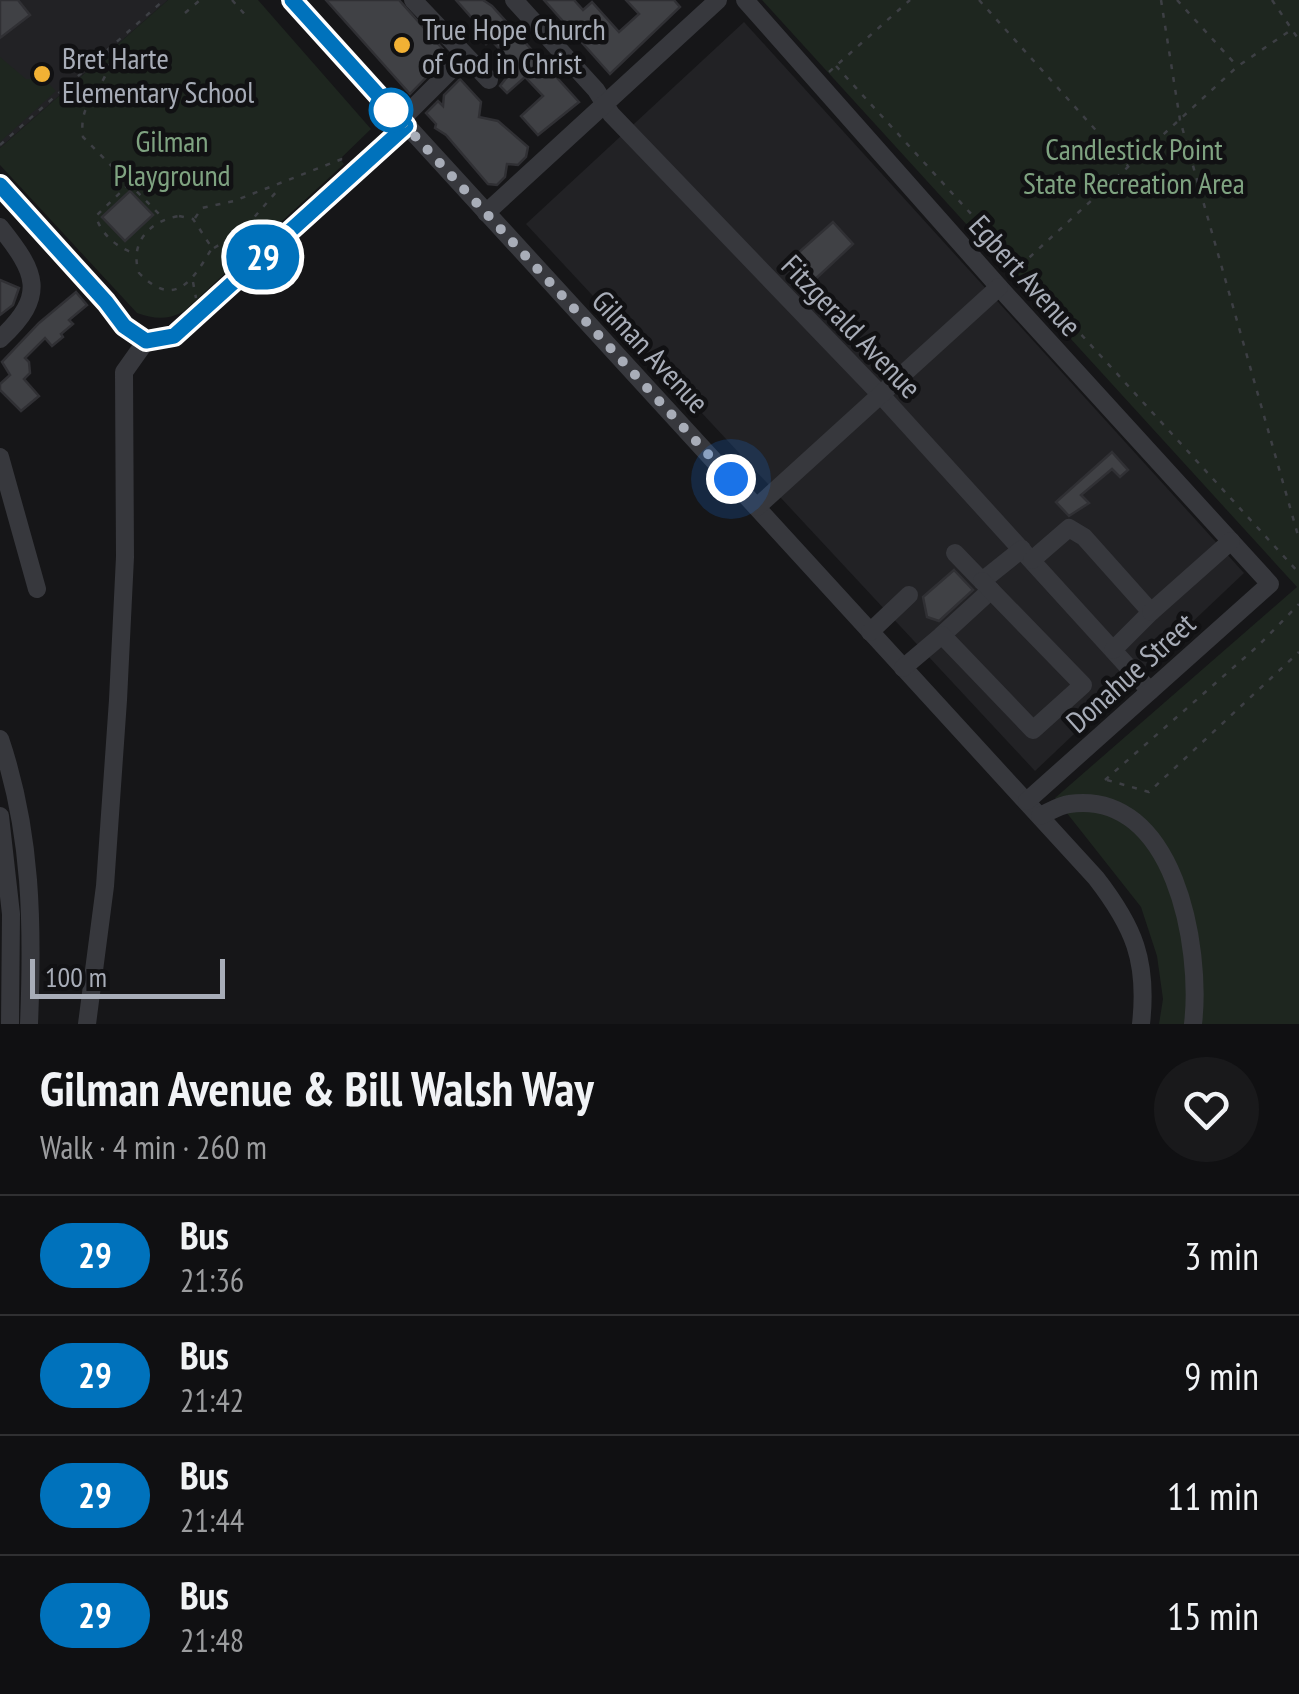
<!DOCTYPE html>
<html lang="en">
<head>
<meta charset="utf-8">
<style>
  :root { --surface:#101012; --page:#19191b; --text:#f1f3f6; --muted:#9c9d9f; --line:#303032 }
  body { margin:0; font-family:"PT Sans Narrow",sans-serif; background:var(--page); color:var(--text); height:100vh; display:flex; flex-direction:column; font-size:38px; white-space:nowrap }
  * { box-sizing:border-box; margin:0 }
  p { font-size:32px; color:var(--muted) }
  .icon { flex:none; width:55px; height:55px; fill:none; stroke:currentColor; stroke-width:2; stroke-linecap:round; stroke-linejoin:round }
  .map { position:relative; height:1024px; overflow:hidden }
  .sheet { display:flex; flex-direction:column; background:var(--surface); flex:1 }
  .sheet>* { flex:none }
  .badge { padding:0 20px; border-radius:32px; font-size:35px; line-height:65px }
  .scale { position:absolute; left:30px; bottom:25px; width:195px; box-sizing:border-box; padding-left:10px; border:5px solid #a8adb8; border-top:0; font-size:28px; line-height:35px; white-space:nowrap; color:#a8adb8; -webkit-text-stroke:8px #111113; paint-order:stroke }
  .you { position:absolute; width:50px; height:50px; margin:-25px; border:8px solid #fff; border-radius:50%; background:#1a73e8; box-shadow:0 0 0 15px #1a73e833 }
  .map>.badge { position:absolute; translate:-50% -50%; box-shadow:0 0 0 5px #fff }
  .round { display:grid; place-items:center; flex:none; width:105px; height:105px; border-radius:52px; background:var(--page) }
  .headline { display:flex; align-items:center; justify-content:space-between; height:170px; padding:0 40px }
  h1 { font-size:48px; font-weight:800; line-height:75px }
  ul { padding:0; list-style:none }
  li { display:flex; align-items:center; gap:30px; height:120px; padding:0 40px; border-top:2px solid var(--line) }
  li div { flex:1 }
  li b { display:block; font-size:38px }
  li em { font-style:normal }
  li .badge { min-width:110px; font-weight:700; text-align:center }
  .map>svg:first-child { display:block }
  .built { fill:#222225 }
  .green { fill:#1e261f }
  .building { fill:#404145; stroke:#303034; stroke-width:2.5 }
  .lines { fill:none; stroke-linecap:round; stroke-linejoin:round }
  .path { stroke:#3d3f44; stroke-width:2.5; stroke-dasharray:5 8; stroke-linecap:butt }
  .minor { stroke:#37383d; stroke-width:18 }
  .line-casing { stroke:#fff; stroke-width:22 }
  .line { stroke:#0072bc; stroke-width:15 }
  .walk { stroke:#a8adb8; stroke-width:10; stroke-dasharray:0 18 }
  .poi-dot { fill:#f2b134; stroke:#111113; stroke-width:4 }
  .stop-dot { fill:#fff; stroke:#0072bc; stroke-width:5 }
  .labels { text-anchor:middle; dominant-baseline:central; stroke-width:9; stroke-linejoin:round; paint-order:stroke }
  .poi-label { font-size:30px; fill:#a8adb8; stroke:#111113; text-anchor:start }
  .park-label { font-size:30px; fill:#7fa381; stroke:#111113 }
  .street-label { font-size:30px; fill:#a8adb8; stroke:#111113 }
</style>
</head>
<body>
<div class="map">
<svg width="1299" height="1024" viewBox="0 0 1299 1024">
  <rect width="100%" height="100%" fill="#161618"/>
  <g class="built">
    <path d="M 0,0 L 168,0 L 0,148 Z"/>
    <path d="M 744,22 L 1244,573 L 1035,771 L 526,224 Z"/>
  </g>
  <g class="green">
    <path d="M 168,0 L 258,0 L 371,129 L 340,159 L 344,164 L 183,312 C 167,320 154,319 137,313 L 0,165 L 0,148 Z"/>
    <path d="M 762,0 L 1299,0 L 1299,1024 L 1159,1024 L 1163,999 L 1157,956 L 1141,907 L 1055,798 L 1297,587 Z"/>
    <path d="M 0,57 L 26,79 L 44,79 L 56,91 L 0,142 Z"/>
  </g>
  <g class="building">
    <path d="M 0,0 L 18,0 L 30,15 L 0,38 Z"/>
    <path d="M 326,0 L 399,0 L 448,55 L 410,94 Z"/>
    <path d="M 456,0 L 483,0 L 492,6 L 579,102 L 538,135 L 521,116 L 543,96 L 525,77 L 507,93 L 500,86 L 511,72 L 500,59 L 505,55 L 491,40 L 486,44 L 473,30 L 478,25 Z"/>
    <path d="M 544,0 L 574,0 L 583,10 L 592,2 L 619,32 L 639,14 L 626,0 L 674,0 L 680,7 L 610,74 Z"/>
    <path d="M 460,79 L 481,102 L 479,117 L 498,121 L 528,147 L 526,157 L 518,165 L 507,164 L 505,177 L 497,185 L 488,184 L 446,135 L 435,128 L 436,124 L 426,113 L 438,101 L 443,106 L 444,95 Z"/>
    <path d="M 130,191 L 153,215 L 125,241 L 102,217 Z"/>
    <path d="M 833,222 L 853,244 L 809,285 L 788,262 Z"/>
    <path d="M 0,280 L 19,288 L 13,305 L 0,315 Z"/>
    <path d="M 76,292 L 87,305 L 69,320 L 73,324 L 61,334 L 63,337 L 52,346 L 45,338 L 25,358 L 29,362 L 30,373 L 24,379 L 39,396 L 21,411 L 0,390 L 0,384 L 10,375 L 2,362 L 39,323 Z"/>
    <path d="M 1112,452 L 1128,470 L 1120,477 L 1112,469 L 1081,495 L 1089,503 L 1069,516 L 1056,502 Z"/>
    <path d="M 954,570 L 973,590 L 939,621 L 927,617 L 923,597 Z"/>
  </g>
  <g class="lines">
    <g class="path">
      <path d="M 232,0 L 248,18"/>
      <path d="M 979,0 L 1128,166"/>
      <path d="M 1161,0 L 1180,120 L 1299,539"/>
      <path d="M 1177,0 L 1237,66"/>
      <path d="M 1272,0 L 1299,40"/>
      <path d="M 185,13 L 200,0"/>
      <path d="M 109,51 C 113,89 77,94 83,137 L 162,217"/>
      <path d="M 836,66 L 1299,573"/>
      <path d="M 829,72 L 910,0"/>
      <path d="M 0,145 L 164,0"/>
      <path d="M 129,184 L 96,216 C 100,233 117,248 134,253"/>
      <path d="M 179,216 L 193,219 L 212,248 C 193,280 175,310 139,273 C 129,242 150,221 179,216 Z"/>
      <path d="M 195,218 L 202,208 L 234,201 L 342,159 L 348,160"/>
      <path d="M 214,248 L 244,229 L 277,191 L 277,186"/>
      <path d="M 1020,266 L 1238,66 L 1291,30"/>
      <path d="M 193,282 L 196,298"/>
      <path d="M 1105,780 L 1259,645 L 1299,604"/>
      <path d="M 1107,780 L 1149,792 L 1299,652"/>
    </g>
    <g class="minor">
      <path d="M 292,0 L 1096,878 C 1134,927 1148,961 1141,1024"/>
      <path d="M 413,0 L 489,80"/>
      <path d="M 514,0 L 596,90 L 611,114 L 880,394 L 1150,691"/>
      <path d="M 745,0 L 999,287 L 1270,584 L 1027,801"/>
      <path d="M 400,121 L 459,62"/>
      <path d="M 0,185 L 107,302 L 124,327 L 146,341"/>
      <path d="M 486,213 L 718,0"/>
      <path d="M 0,227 C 36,272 48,295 0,339"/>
      <path d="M 146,341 L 174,336 L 180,332 L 405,127"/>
      <path d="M 0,457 L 37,589"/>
      <path d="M 757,507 L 999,287"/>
      <path d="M 955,553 L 982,581 L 1022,549"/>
      <path d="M 1032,560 L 1069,528 L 1084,537 L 1151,612 L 1113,650"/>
      <path d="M 1151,612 L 1231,541"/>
      <path d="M 870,632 L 909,595"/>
      <path d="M 942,635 L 991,590"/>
      <path d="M 903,668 L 942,635 L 1033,730 L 1083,685 L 982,581"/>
      <path d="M 0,739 C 32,833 33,926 29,1024"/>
      <path d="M 0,816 L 11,914 L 10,1024"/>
      <path d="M 1040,816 C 1049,812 1060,805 1069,804 C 1175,789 1202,948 1193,1024"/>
      <path d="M 87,1024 L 105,886 L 118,700 L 125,557 L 124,372 L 146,341"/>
    </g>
  </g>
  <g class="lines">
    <defs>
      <path id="line" d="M 0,185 L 106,302 L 124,326 L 146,341 L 174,336 L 406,126 L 292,0"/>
    </defs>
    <use href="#line" class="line-casing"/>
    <use href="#line" class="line"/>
    <path class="walk" d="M 391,110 L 731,479"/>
  </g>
  <g class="poi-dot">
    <circle cx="402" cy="45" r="10"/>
    <circle cx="42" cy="74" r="10"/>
  </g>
  <circle class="stop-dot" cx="391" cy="110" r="20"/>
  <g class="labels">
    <g class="poi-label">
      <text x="422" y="28">True Hope Church<tspan x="422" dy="34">of God in Christ</tspan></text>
      <text x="62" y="57">Bret Harte<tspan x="62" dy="34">Elementary School</tspan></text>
    </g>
    <g class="park-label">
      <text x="172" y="140">Gilman<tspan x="172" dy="34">Playground</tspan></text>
      <text x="1134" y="148">Candlestick Point<tspan x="1134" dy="34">State Recreation Area</tspan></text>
    </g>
    <g class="street-label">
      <text transform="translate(1026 275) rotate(48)">Egbert Avenue</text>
      <text transform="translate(852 326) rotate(46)">Fitzgerald Avenue</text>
      <text transform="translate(651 351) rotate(47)">Gilman Avenue</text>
      <text transform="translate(1130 672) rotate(-42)">Donahue Street</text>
    </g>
  </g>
</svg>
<div class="scale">100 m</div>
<div class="you" style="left:731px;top:479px"></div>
<b class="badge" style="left:263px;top:257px;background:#0072bc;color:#fff">29</b>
</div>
<section class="sheet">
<div class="headline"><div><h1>Gilman Avenue &amp; Bill Walsh Way</h1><p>Walk · 4 min · 260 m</p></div><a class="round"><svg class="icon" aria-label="heart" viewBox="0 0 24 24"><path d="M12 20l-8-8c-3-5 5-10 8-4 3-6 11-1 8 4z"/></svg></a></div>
<ul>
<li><span class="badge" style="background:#0072bc;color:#fff">29</span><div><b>Bus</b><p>21:36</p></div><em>3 min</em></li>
<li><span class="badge" style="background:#0072bc;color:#fff">29</span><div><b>Bus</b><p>21:42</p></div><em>9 min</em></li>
<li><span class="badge" style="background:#0072bc;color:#fff">29</span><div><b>Bus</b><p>21:44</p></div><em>11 min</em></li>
<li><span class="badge" style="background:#0072bc;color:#fff">29</span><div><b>Bus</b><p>21:48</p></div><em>15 min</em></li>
</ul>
</section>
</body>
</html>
